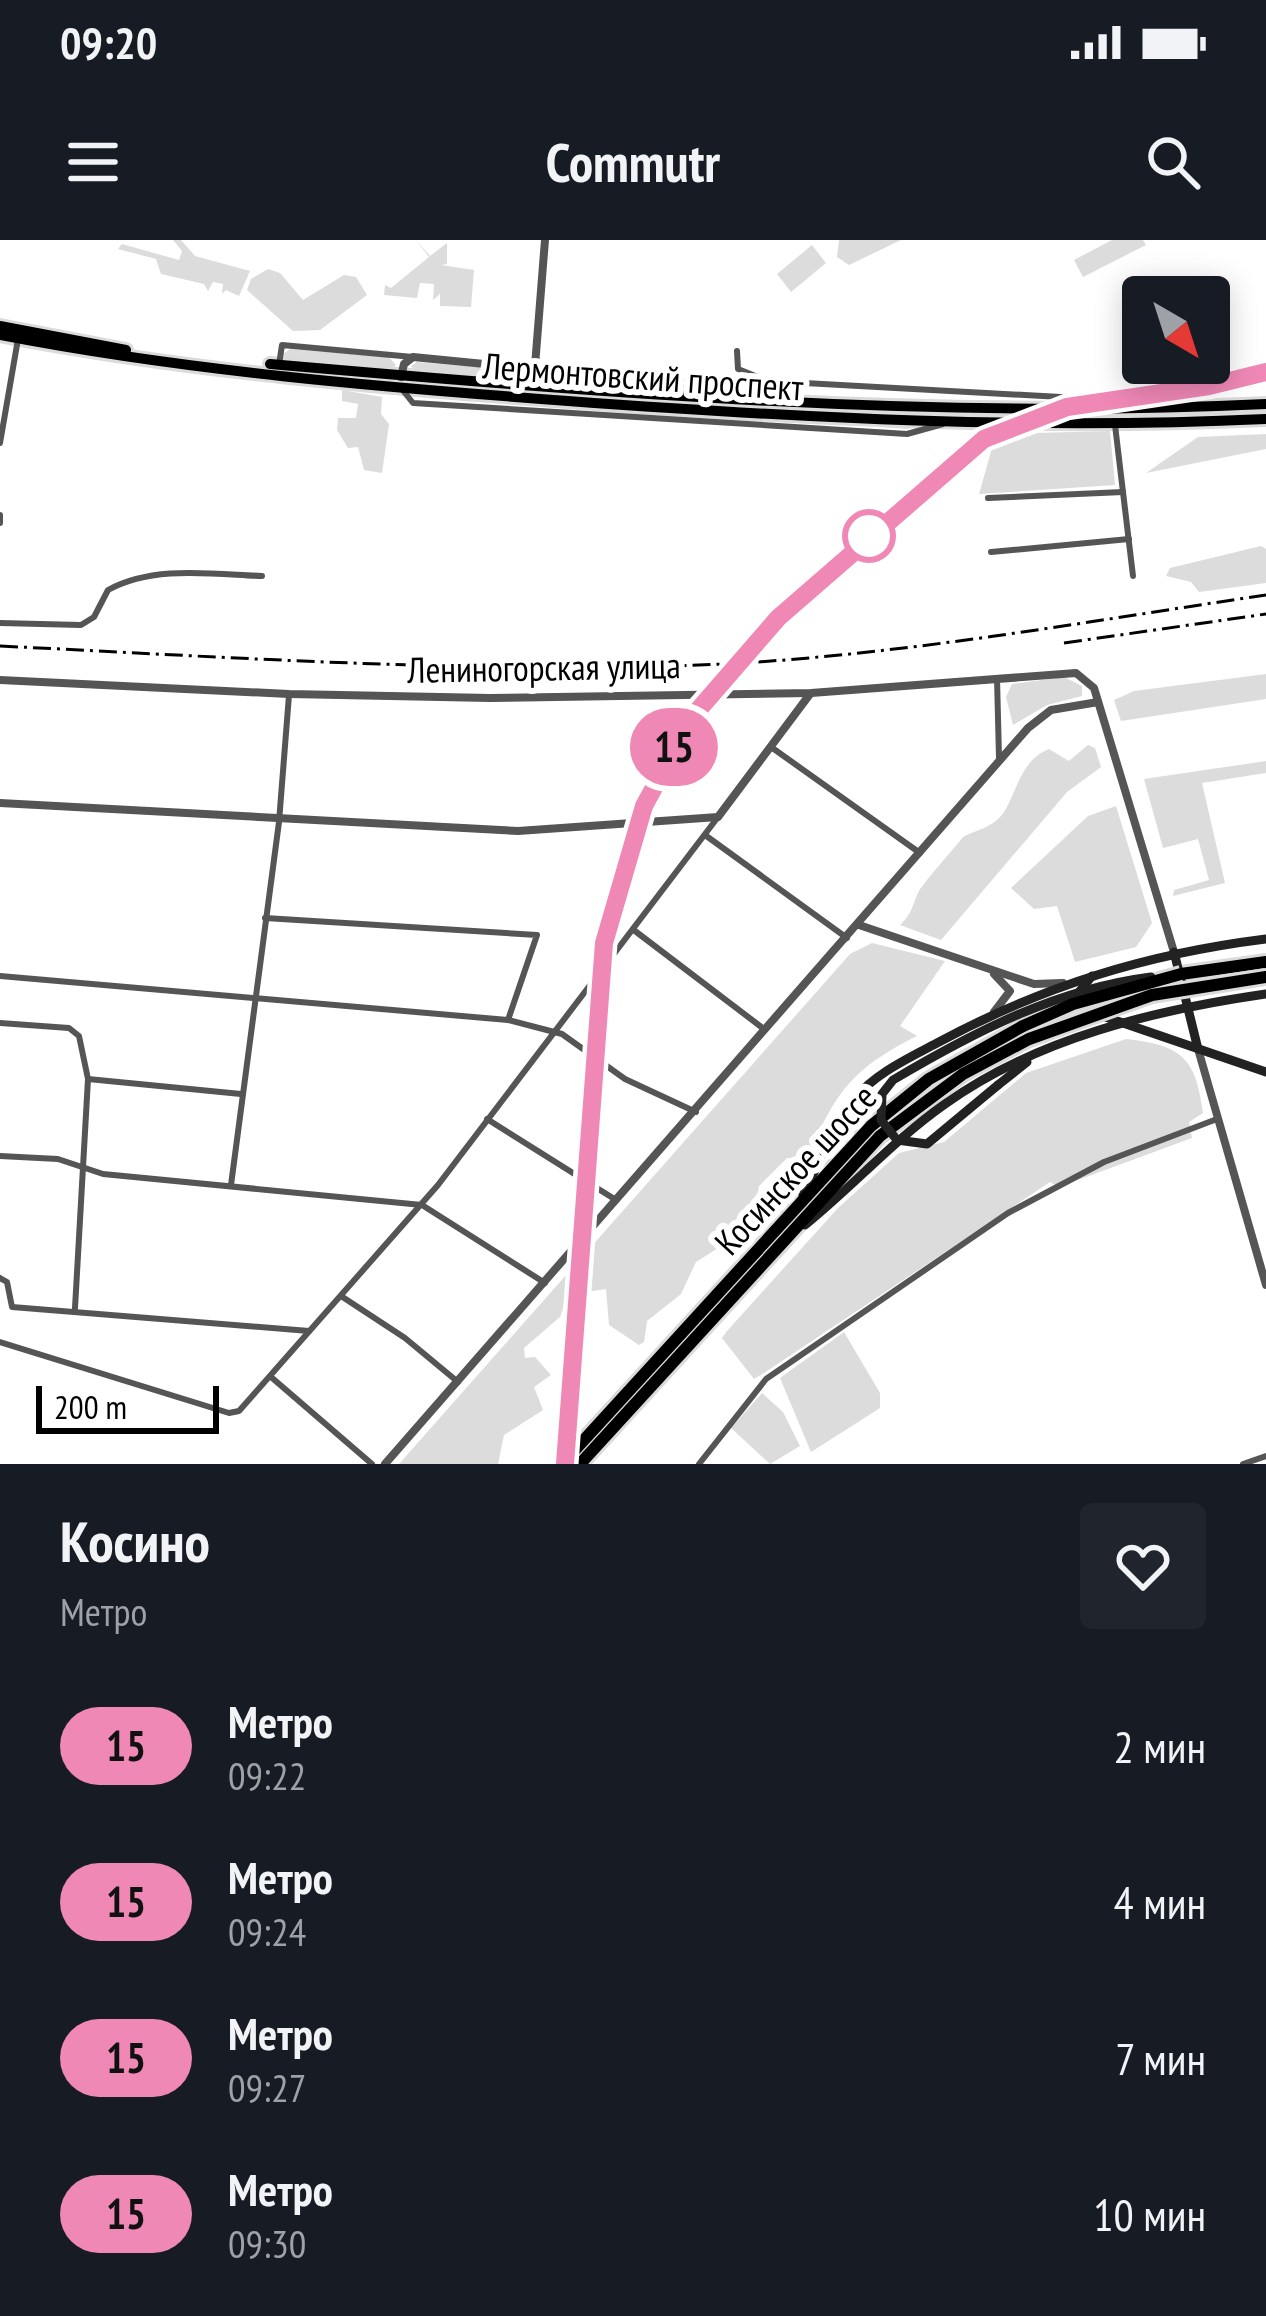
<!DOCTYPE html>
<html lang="ru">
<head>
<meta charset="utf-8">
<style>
  :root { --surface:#171b24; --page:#20242c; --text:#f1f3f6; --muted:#9ea1a6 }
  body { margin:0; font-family:"PT Sans Narrow",sans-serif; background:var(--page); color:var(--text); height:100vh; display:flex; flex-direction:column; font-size:45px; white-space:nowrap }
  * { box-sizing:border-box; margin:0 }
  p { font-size:39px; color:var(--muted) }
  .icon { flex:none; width:66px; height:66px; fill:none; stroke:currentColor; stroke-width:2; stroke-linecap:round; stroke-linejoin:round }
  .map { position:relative; height:1224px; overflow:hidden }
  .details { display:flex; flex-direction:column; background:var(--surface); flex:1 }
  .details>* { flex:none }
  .badge { padding:0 24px; border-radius:39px; font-size:42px; line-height:78px }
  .needle { width:78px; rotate:141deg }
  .fabs { position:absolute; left:1122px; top:36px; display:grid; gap:24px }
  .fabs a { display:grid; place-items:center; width:108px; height:108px; border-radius:12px; background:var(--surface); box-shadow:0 6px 30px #0003; font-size:60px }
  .scale { position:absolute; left:36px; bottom:30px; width:183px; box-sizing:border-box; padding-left:12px; border:6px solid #000; border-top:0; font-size:33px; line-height:42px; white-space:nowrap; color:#000; -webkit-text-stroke:9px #fff; paint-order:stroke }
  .map>.badge { position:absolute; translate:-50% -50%; box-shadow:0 0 0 6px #fff }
  .round { display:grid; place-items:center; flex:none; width:126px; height:126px; border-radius:12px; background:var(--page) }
  .head { display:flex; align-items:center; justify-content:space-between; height:204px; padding:0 60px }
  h1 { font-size:57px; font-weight:600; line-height:90px }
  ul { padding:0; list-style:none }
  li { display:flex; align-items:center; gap:36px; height:156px; padding:0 60px }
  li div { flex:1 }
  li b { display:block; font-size:45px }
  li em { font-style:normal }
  li .badge { min-width:132px; font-weight:700; text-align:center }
  .status { display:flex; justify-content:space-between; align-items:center; height:84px; padding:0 60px; background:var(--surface); direction:ltr }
  .status svg { height:33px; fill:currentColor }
  header { display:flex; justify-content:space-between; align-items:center; height:156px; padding:0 60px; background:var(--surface); font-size:54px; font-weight:600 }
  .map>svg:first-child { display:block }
  .green { fill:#dcdcdc }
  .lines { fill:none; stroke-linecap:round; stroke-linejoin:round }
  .primary-casing { stroke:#dbdbdb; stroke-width:16 }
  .trunk-casing { stroke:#dbdbdb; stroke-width:18 }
  .minor { stroke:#555; stroke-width:6 }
  .tertiary { stroke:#555; stroke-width:8 }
  .secondary { stroke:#222; stroke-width:9 }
  .primary { stroke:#000; stroke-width:10 }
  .trunk { stroke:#000; stroke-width:12 }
  .rail { stroke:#000; stroke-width:3; stroke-dasharray:18 6 3 6; stroke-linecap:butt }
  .trunk-bridge-casing { stroke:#dbdbdb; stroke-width:18; stroke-linecap:butt }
  .secondary-bridge { stroke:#222; stroke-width:9 }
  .trunk-bridge { stroke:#000; stroke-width:12 }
  .line-casing { stroke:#fff; stroke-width:27 }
  .line { stroke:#f088b6; stroke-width:18 }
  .stop-dot { fill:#fff; stroke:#f088b6; stroke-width:6 }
  .labels { text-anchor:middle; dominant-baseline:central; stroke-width:12; stroke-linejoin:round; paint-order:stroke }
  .street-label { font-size:36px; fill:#000; stroke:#fff }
</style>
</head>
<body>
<div class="status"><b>09:20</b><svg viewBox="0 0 49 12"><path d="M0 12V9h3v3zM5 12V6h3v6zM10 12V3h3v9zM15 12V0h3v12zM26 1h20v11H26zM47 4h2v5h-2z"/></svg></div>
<header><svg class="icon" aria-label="menu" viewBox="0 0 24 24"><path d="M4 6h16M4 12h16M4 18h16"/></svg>Commutr<svg class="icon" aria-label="search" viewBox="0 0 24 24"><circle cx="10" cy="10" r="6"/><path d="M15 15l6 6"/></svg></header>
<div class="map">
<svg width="1266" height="1224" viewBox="0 0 1266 1224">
  <rect width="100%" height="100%" fill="#fff"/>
  <g class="green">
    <path d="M 173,0 L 181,0 L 195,16 L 250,31 L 239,56 L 226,50 L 222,54 L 223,44 L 213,42 L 208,51 L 204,44 L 161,34 L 156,19 L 118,9 L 122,4 L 179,20 L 182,11 Z"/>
    <path d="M 416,0 L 430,16 L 447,3 L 447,24 L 441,25 L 474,30 L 471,67 L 440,66 L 440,54 L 433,60 L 434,44 L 420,43 L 417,58 L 384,55 L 385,45 L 391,48 L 429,17 Z"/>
    <path d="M 839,0 L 901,0 L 849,25 L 837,17 Z"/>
    <path d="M 1112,0 L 1143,0 L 1146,5 L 1083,37 L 1074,20 Z"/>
    <path d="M 812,5 L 826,23 L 791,52 L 777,34 Z"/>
    <path d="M 268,29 L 280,33 L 303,60 L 344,35 L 356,37 L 367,55 L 320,90 L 293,91 L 247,50 L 251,39 Z"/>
    <path d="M 290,109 L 389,117 L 396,125 L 390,130 L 286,121 L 283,114 Z"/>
    <path d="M 417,122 C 530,131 641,144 754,155 L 416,132 L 411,126 Z"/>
    <path d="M 342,150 L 382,157 L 381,174 L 389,184 L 382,233 L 364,230 L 358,207 L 348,208 L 337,190 L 338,178 L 356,178 L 358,164 L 342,161 Z"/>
    <path d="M 409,155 L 907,186 L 910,189 Z"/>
    <path d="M 1110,191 L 1115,245 L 979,254 L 996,194 Z"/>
    <path d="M 1266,194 L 1266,209 L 1146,233 L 1198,197 Z"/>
    <path d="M 1261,306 L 1266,309 L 1266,343 L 1199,352 L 1191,342 L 1166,336 L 1170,328 Z"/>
    <path d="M 1266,434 L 1266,459 L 1121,481 L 1114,460 L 1134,451 Z"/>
    <path d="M 1064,437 L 1082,446 L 1082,456 L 1047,465 L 1013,485 L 1006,457 L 1012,444 Z"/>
    <path d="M 1088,505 L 1095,508 L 1101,527 L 1067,552 L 941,700 L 900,685 C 913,673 912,665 919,651 C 921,646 956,606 963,597 C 978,589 993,588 1004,572 C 1018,549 1021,520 1049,509 L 1069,521 Z"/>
    <path d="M 1266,521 L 1266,533 L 1202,543 L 1225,643 L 1173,656 L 1174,650 L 1209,640 L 1198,599 L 1163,608 L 1144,539 Z"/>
    <path d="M 1116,566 L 1152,683 L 1136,707 L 1075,722 L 1057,666 L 1034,669 L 1011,648 L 1088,576 Z"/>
    <path d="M 872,703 L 945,721 L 900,786 L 917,796 C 851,829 835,853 807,919 L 787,918 L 759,946 L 755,966 L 726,1003 L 696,1022 L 681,1054 L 647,1081 L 644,1102 L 639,1105 L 609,1085 L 606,1049 L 580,1053 L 565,1063 L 560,1077 L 524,1108 L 525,1118 L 535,1117 L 551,1135 L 534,1147 L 543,1170 L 504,1195 L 498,1224 L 399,1224 L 850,714 Z"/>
    <path d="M 1126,799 C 1183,805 1196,819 1203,873 L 1189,882 L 1192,898 L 1059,947 L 1050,942 L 764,1133 L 754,1139 L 722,1098 L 727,1091 L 838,968 L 899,913 L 944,902 L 1026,833 Z"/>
    <path d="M 844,1092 L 880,1153 L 880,1168 L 811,1212 L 780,1138 Z"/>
    <path d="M 762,1153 L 783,1172 L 800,1206 L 770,1224 L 731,1188 Z"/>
  </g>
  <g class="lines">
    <defs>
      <g id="primary">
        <path d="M 0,86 L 126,110"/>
        <path d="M 0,95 C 186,131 379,147 568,161 C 801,178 1032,190 1266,179"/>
        <path d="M 270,124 C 602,153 933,180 1266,164"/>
      </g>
      <g id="trunk">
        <path d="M 1181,734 L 1266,722"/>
        <path d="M 562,1224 L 871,886 L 929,839 L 1023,786"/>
        <path d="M 580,1224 L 880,896 L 963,834 L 1029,799"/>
      </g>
    </defs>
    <use href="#primary" class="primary-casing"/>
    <use href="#trunk" class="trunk-casing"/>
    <g class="minor">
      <path d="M 737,111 L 738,129 L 768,141 L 1097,159"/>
      <path d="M 279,125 L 282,105 L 413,117"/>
      <path d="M 401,148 L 413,163 L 907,194 L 943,184"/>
      <path d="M 1115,185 L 1133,336"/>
      <path d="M 0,203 L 18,99"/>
      <path d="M 988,258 L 1123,252"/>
      <path d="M 0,275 L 0,283"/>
      <path d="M 991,312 L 1129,299"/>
      <path d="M 0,383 L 81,385 L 94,377 L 108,350 C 153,325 212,334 262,336"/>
      <path d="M 997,438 L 999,518"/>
      <path d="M 771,507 L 920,613"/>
      <path d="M 705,595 L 847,698"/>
      <path d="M 265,678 L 537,695 L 508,780"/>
      <path d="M 635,691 L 764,789"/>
      <path d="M 0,736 L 508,780 L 562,794 L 625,839 L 696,872"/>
      <path d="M 0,783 L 69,788 L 79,796 L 88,839 L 75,1068"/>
      <path d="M 88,839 L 241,854"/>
      <path d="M 487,879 L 616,960"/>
      <path d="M 0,916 L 58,919 L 103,934 L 422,965 L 545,1043"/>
      <path d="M 231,945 L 279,582 L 289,455"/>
      <path d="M 0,1038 L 7,1042 L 12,1067 L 309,1091"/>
      <path d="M 341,1056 L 405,1098 L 458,1142"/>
      <path d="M 0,1102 L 229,1173 L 239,1171 L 438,945 L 718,577"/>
      <path d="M 271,1137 L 372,1224"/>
      <path d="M 699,1224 L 766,1139 L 1008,973 L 1104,922 L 1217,879"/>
      <path d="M 1243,1224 L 1266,1216"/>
    </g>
    <g class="tertiary">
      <path d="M 535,126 L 545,0"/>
      <path d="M 401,137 L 404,124 L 413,117 L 751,150 L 777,158"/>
      <path d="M 0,440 L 289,454 L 490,458 L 811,453 L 1076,433 L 1094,448 L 1174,712"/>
      <path d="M 0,563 L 518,591 L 718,577 L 810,454"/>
      <path d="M 859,685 L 1034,744 L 1063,743"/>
      <path d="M 994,734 L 1010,751 L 994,772"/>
      <path d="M 1198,809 L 1266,1045"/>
      <path d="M 385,1224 L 1028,488 L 1051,470 L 1098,462"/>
    </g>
    <g class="secondary">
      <path d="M 1174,712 L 1198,809"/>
      <path d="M 1092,736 L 1079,752 L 1088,771 L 1266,832"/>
      <path d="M 998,845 L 1027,822"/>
      <path d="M 803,955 C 820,924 830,886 854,859 C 876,833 907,819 937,803 C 1043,746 1146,714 1266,699"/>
      <path d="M 805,985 C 853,946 895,899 945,864 C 1037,798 1155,770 1266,754"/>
    </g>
    <use href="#primary" class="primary"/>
    <use href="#trunk" class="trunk"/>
    <g class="rail">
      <path d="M 1064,403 L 1266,374"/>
      <path d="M 0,406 C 224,417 447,432 671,426 C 871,421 1069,384 1266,355"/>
    </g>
    <defs>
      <g id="trunk-bridge">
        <path d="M 1023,786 L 1073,764 L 1181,734"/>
        <path d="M 1029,799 L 1152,755 L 1266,737"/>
      </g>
    </defs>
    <use href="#trunk-bridge" class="trunk-bridge-casing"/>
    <path class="secondary-bridge" d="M 998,845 L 927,904 L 897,900 L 881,880 L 882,854 L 893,840 C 974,792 1057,749 1151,737"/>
    <use href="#trunk-bridge" class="trunk-bridge"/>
  </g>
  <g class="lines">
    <defs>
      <path id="line" d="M 565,1224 L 604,703 L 644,566 L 693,476 L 778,378 L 984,199 L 1067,167 L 1209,146 L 1266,132"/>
    </defs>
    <use href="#line" class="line-casing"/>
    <use href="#line" class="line"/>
  </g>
  <circle class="stop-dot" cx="869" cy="296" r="24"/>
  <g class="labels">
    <g class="street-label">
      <text transform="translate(643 136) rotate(4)">Лермонтовский проспект</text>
      <text transform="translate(544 427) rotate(-1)">Лениногорская улица</text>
      <text transform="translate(795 929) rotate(-47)">Косинское шоссе</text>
    </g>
  </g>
</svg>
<div class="fabs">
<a><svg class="needle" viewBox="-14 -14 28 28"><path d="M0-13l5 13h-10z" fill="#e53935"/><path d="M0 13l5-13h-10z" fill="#9ea1a6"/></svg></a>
</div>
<div class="scale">200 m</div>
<b class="badge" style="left:674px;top:507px;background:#f088b6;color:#111">15</b>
</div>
<section class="details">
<div class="head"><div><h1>Косино</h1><p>Метро</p></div><a class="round"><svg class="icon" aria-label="heart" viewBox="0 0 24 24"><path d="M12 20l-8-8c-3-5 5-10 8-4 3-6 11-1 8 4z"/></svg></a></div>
<ul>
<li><span class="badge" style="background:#f088b6;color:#111">15</span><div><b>Метро</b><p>09:22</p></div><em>2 мин</em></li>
<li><span class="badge" style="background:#f088b6;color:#111">15</span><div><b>Метро</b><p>09:24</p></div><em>4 мин</em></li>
<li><span class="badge" style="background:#f088b6;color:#111">15</span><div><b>Метро</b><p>09:27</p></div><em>7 мин</em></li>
<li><span class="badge" style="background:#f088b6;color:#111">15</span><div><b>Метро</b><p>09:30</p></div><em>10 мин</em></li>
</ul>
</section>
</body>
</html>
